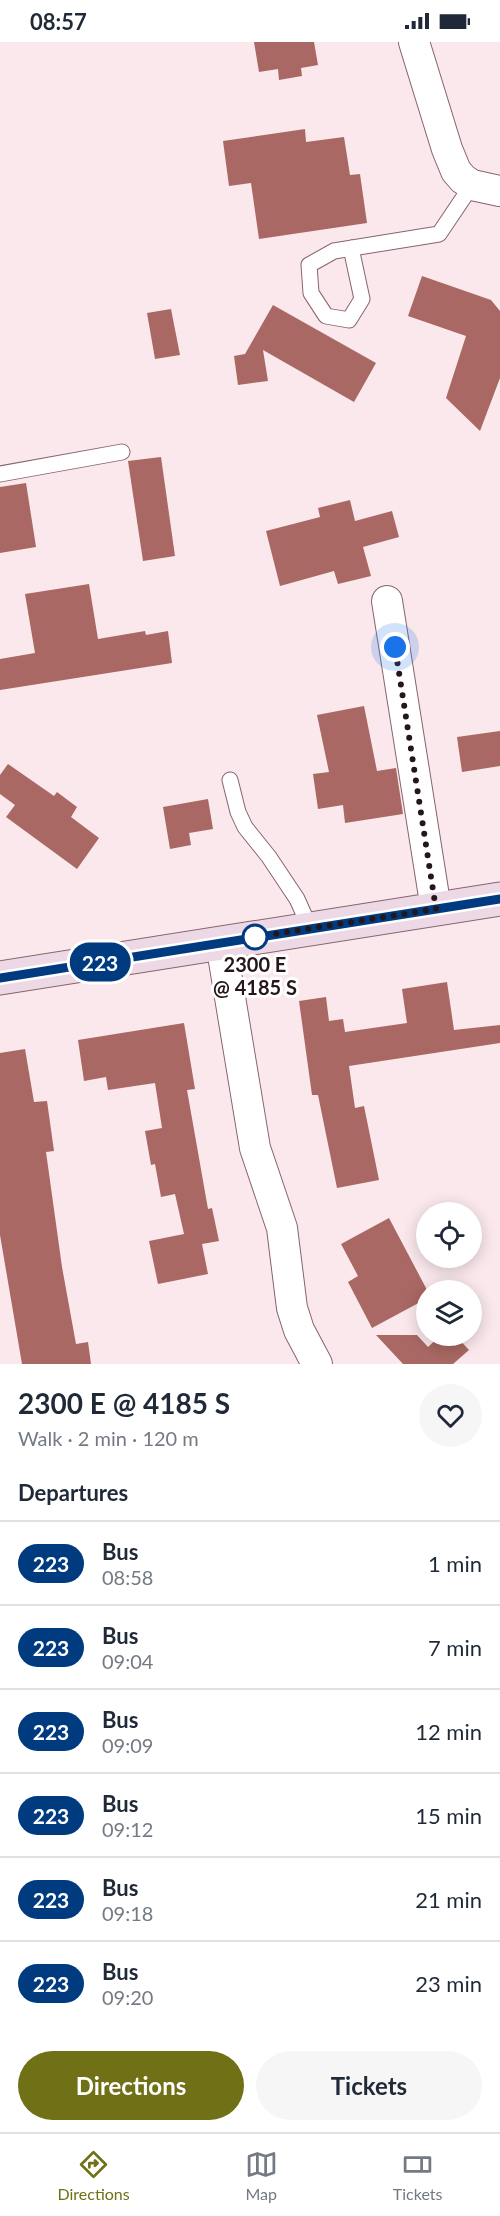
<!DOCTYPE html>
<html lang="en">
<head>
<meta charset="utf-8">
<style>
  :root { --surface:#fff; --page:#f6f6f7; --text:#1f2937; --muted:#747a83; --line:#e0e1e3; --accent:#707116 }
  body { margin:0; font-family:Lato,sans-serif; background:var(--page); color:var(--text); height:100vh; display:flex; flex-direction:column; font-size:22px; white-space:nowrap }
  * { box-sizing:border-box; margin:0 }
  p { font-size:20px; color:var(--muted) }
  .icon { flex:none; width:33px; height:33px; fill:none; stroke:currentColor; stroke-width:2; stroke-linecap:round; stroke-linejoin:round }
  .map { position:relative; height:1322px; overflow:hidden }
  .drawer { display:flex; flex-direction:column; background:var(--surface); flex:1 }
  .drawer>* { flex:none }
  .badge { padding:0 12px; border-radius:20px; font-size:21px; line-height:39px }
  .controls { position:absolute; left:416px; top:1160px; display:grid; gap:12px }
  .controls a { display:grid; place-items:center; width:66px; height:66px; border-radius:50%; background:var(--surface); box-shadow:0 3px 15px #0003; font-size:30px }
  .you { position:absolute; width:30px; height:30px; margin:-15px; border:4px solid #fff; border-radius:50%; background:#1a73e8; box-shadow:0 0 0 9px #1a73e833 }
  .map>.badge { position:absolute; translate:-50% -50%; box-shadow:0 0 0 3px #fff }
  h2 { padding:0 18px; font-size:22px; line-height:54px }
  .round { display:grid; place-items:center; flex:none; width:63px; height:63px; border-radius:32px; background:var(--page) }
  .headline { display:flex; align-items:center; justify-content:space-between; height:102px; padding:0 18px }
  h1 { font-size:28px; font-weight:700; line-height:45px }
  .button { display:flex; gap:12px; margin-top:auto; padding:12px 18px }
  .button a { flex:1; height:69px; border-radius:36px; background:var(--accent); color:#fff; font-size:24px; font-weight:700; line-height:69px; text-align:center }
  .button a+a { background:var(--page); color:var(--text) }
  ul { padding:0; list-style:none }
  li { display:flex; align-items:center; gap:18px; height:84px; padding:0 18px; border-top:2px solid var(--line) }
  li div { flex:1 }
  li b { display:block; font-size:22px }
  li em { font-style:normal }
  li .badge { min-width:66px; font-weight:700; text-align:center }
  .status { display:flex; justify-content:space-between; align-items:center; height:42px; padding:0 30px; background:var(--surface); direction:ltr }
  .status svg { height:16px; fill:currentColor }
  .dock { display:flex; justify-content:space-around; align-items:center; height:84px; border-top:2px solid var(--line); background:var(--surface); font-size:16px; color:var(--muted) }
  .dock a { display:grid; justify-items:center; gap:3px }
  .dock .current { color:var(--accent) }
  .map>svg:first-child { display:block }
  .building { fill:#a96863 }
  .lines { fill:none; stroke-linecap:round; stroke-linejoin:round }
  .lane-casing { stroke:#88646d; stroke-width:17 }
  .street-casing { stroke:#88646d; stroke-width:32 }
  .secondary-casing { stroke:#88646d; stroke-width:35 }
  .lane { stroke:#fff; stroke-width:15 }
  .street { stroke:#fff; stroke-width:30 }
  .secondary { stroke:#edd9e5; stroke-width:33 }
  .line-casing { stroke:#fff; stroke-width:14 }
  .line { stroke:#003b80; stroke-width:9 }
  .walk { stroke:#241619; stroke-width:6; stroke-dasharray:0 10.8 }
  .stop-dot { fill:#fff; stroke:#003b80; stroke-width:3 }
  .labels { text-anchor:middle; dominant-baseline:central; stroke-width:6; stroke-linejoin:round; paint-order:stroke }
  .stop-label { font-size:20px; font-weight:bold; fill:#241619; stroke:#fff }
</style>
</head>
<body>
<div class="status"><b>08:57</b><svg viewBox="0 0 49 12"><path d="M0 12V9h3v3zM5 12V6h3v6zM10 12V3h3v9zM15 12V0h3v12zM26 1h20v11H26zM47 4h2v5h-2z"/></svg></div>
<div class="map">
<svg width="500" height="1322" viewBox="0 0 500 1322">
  <rect width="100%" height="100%" fill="#fae8ec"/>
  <g class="building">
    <path d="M 254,0 L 314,0 L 318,23 L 301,26 L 302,34 L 279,38 L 278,27 L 259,30 Z"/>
    <path d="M 305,87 L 306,100 L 344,95 L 350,133 L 360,132 L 367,181 L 259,197 L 251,141 L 229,144 L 223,99 Z"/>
    <path d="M 422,234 L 491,258 L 500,269 L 500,336 L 480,389 L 446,356 L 466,294 L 408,274 Z"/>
    <path d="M 273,263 L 376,321 L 354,360 L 263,308 L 268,339 L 238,343 L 234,314 L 245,312 Z"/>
    <path d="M 171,267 L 180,313 L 155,317 L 147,271 Z"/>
    <path d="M 161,415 L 175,514 L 143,519 L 128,419 Z"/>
    <path d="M 26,441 L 36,505 L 0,511 L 0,445 Z"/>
    <path d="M 350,458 L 355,479 L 392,469 L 399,495 L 363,505 L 371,534 L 338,542 L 334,529 L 280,544 L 266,489 L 320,475 L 318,466 Z"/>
    <path d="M 89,542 L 98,597 L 145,589 L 146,593 L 168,589 L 172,621 L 0,648 L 0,617 L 35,611 L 25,552 Z"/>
    <path d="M 364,664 L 377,729 L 396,726 L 403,772 L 345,781 L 343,763 L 318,767 L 313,732 L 329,730 L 317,673 Z"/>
    <path d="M 500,689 L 500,724 L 462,730 L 457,695 Z"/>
    <path d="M 8,722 L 54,754 L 57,750 L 77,765 L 71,775 L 99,796 L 77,827 L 6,775 L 15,763 L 0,752 L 0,733 Z"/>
    <path d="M 208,757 L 213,787 L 189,791 L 191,803 L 170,807 L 163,765 Z"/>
    <path d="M 447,940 L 454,988 L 500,983 L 500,1001 L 349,1024 L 355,1066 L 364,1064 L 379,1138 L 337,1146 L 318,1053 L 312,1053 L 299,959 L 326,955 L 329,979 L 343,977 L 345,990 L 407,981 L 402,947 Z"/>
    <path d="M 184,981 L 195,1047 L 187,1048 L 208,1167 L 212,1166 L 219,1199 L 202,1202 L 208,1232 L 158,1242 L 149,1199 L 184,1192 L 175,1152 L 161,1155 L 155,1122 L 151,1123 L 145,1089 L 162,1086 L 155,1041 L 108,1048 L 106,1035 L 84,1039 L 78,998 Z"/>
    <path d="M 25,1007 L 34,1060 L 47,1059 L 54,1109 L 46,1110 L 62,1225 L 76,1302 L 88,1300 L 91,1322 L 22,1322 L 0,1193 L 0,1011 Z"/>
    <path d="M 389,1176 L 426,1246 L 426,1257 L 372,1286 L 348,1240 L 358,1234 L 341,1202 Z"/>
    <path d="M 376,1293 L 417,1293 L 428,1305 L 441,1293 L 455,1293 L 469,1308 L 453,1322 L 403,1322 Z"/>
  </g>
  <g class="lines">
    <defs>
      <g id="lane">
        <path d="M 351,206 L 362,257 L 349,278 L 326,274 L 311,251 L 309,223 L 334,209 L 439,192 L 472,143"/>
        <path d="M 0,432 L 122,410"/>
        <path d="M 230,738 L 238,770 L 245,785 L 269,815 L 297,857 L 310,886"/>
      </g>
      <g id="street">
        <path d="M 414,0 L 447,107 L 456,129 L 463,137 L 472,143 L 500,149"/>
        <path d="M 387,559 L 436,867"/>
        <path d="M 221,901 L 255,1106 L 282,1186 L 292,1266 L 299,1288 L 317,1322"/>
      </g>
      <path id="secondary" d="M 0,936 L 500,857"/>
    </defs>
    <use href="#lane" class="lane-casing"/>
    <use href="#street" class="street-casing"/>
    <use href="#secondary" class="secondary-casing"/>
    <use href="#lane" class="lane"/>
    <use href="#street" class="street"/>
    <use href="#secondary" class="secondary"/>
  </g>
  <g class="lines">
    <defs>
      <path id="line" d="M 0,936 L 500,857"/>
    </defs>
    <use href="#line" class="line-casing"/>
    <use href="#line" class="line"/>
    <path class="walk" d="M 255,895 L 436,867 L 395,605"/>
  </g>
  <circle class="stop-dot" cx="255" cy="895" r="12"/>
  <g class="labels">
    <g class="stop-label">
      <text x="255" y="922">2300 E<tspan x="255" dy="23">@ 4185 S</tspan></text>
    </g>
  </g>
</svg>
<div class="controls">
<a><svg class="icon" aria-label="locate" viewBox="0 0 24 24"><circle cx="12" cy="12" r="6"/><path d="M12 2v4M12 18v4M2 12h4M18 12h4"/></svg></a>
<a><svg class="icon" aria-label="layers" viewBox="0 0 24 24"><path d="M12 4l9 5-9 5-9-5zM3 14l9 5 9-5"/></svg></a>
</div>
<div class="you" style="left:395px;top:605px"></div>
<b class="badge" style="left:100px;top:920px;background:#003b80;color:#fff">223</b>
</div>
<section class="drawer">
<div class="headline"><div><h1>2300 E @ 4185 S</h1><p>Walk · 2 min · 120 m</p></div><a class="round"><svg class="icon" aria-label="heart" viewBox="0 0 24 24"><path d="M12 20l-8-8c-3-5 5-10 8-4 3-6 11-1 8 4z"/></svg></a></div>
<h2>Departures</h2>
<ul>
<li><span class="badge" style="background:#003b80;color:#fff">223</span><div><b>Bus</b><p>08:58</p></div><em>1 min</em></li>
<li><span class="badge" style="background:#003b80;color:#fff">223</span><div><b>Bus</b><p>09:04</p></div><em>7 min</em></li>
<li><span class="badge" style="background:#003b80;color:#fff">223</span><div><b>Bus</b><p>09:09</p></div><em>12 min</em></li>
<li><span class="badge" style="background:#003b80;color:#fff">223</span><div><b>Bus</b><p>09:12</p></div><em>15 min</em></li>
<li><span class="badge" style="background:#003b80;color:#fff">223</span><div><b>Bus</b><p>09:18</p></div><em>21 min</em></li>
<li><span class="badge" style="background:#003b80;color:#fff">223</span><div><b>Bus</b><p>09:20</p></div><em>23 min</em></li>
</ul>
<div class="button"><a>Directions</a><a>Tickets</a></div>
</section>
<nav class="dock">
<a class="current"><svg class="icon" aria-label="directions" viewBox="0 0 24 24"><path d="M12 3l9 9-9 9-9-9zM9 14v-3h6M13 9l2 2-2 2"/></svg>Directions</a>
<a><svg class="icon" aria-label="map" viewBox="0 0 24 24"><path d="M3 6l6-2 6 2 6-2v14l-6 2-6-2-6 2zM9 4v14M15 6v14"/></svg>Map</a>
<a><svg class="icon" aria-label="tickets" viewBox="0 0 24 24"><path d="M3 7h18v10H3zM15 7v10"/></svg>Tickets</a>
</nav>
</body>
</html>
